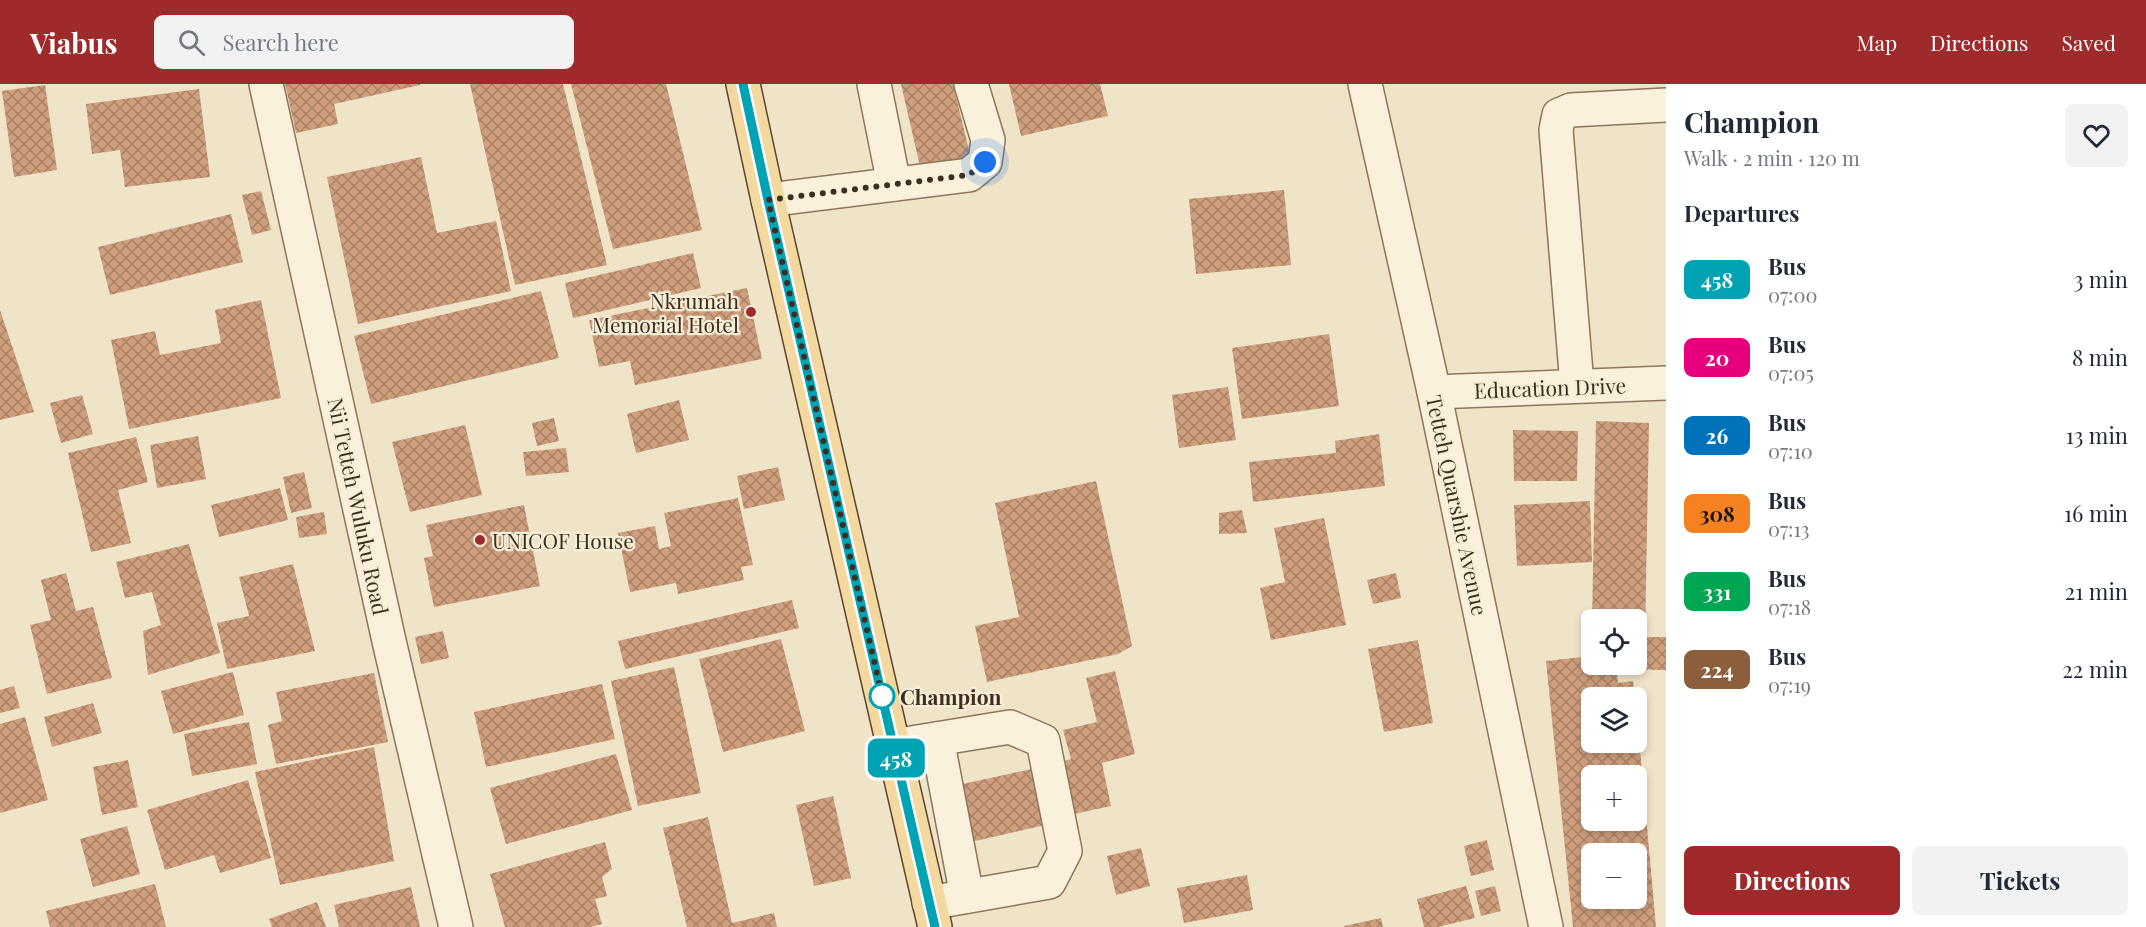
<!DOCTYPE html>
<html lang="en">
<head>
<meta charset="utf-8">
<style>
  :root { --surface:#fff; --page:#f2f2f3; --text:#1f2937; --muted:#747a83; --accent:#9e2a2b }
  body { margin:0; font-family:"Playfair Display",serif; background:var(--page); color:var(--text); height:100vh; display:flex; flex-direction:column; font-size:22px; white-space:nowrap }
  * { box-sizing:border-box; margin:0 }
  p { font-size:20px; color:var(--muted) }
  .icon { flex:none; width:33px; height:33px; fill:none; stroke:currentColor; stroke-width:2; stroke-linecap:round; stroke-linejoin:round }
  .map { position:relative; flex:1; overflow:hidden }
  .sheet { display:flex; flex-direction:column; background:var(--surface); width:480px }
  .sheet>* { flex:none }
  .badge { padding:0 12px; border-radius:9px; font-size:21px; line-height:39px }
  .tools { position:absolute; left:1581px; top:525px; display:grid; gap:12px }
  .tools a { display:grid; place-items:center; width:66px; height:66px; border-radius:9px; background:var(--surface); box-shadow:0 3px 9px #0003; font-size:30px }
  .you { position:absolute; width:30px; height:30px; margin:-15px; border:4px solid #fff; border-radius:50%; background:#1a73e8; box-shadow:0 0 0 9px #1a73e833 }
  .map>.badge { position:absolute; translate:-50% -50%; box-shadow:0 0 0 3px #fff }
  h2 { padding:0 18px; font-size:22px; line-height:54px }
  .round { display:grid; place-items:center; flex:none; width:63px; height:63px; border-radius:9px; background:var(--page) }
  .head { display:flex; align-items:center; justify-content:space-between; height:102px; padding:0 18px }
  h1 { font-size:28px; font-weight:700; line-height:45px }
  .action { display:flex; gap:12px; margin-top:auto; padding:12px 18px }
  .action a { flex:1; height:69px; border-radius:9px; background:var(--accent); color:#fff; font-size:24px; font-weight:700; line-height:69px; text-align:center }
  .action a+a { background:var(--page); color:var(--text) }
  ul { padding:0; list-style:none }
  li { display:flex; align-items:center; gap:18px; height:78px; padding:0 18px }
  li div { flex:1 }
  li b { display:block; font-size:22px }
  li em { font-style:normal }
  li .badge { min-width:66px; font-weight:700; text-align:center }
  header { display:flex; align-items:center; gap:36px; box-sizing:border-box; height:84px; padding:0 30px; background:var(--accent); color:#fff }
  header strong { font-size:28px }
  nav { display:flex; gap:33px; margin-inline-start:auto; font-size:21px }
  .search { width:420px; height:54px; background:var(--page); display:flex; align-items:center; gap:15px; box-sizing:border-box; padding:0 21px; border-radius:9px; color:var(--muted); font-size:22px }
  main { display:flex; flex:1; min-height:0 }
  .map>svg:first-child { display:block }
  .building { fill:url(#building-cross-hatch); fill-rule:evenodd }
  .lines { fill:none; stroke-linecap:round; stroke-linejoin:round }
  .minor-casing { stroke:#8d765c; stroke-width:36 }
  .major-casing { stroke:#5b4430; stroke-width:36 }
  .minor { stroke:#faf1dc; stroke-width:33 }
  .major { stroke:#f3d9a0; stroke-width:33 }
  .line-casing { stroke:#fff; stroke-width:14 }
  .line { stroke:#00a3b4; stroke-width:9 }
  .walk { stroke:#3d2e20; stroke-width:6; stroke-dasharray:0 10.8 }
  .poi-dot { fill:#9e2a2b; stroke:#f7eed8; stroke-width:2 }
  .stop-dot { fill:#fff; stroke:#00a3b4; stroke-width:3 }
  .labels { text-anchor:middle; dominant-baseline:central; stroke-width:4.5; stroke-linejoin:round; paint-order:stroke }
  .poi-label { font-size:21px; fill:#3d2e20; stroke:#f7eed8; text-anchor:end }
  .street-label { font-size:21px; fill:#3d2e20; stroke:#f7eed8 }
  .stop-label { font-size:21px; font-weight:bold; fill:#3d2e20; stroke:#f7eed8; text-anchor:start }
</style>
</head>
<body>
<header>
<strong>Viabus</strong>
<div class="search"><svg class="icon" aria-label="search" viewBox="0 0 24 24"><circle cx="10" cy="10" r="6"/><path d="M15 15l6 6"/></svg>Search here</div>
<nav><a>Map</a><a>Directions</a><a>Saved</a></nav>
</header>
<main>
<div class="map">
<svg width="1666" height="843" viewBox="0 0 1666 843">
  <defs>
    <pattern id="building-cross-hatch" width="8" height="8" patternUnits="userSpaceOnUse" patternTransform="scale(1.5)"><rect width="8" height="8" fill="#cf9f7d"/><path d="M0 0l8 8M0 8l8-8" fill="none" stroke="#a98266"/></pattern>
  </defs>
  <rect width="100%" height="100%" fill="#f0e4c8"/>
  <g class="building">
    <path d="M 285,0 L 420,0 L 420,1 L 334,20 L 338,40 L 296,49 Z"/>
    <path d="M 470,0 L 563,0 L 607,181 L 515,201 Z"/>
    <path d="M 571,0 L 666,0 L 702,146 L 613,165 Z"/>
    <path d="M 901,0 L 953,0 L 972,79 L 922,91 Z"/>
    <path d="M 1009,0 L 1100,0 L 1108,32 L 1021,52 Z"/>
    <path d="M 45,1 L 57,86 L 14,93 L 2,7 Z"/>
    <path d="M 199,5 L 210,93 L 125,103 L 120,66 L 92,70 L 86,20 Z"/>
    <path d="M 421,73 L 437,149 L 496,137 L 511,207 L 358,240 L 327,93 Z"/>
    <path d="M 1284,106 L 1291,181 L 1196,190 L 1189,115 Z"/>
    <path d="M 261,107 L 271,146 L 252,151 L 242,111 Z"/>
    <path d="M 231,130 L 243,178 L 110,211 L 98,163 Z"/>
    <path d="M 693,169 L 701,204 L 573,234 L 565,199 Z"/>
    <path d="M 747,204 L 762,275 L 635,301 L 630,277 L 599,283 L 589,236 Z"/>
    <path d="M 541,207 L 559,274 L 371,320 L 354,252 Z"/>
    <path d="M 261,216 L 281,314 L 129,345 L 111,256 L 155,247 L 160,271 L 221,259 L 215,226 Z"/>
    <path d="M 0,226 L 34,328 L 0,336 Z"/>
    <path d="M 1329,250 L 1339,322 L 1242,335 L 1232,264 Z"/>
    <path d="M 1228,303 L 1236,356 L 1179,364 L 1172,311 Z"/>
    <path d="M 82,311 L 93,350 L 61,359 L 50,319 Z"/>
    <path d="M 679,316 L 689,356 L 636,369 L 627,330 Z"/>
    <path d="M 554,334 L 559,357 L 537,362 L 532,339 Z"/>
    <path d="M 1596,337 L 1649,339 L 1645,553 L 1666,553 L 1666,586 L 1619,585 L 1619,580 L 1636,580 L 1636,536 L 1592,536 Z"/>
    <path d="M 465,341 L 482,411 L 410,428 L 392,358 Z"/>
    <path d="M 1513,346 L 1578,347 L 1577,397 L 1514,397 Z"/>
    <path d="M 1379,350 L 1385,402 L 1253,418 L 1249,378 L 1336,369 L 1335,357 Z"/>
    <path d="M 198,352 L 206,395 L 157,404 L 150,361 Z"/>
    <path d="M 136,353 L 148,398 L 118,406 L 131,459 L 91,468 L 68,369 Z"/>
    <path d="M 566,364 L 569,388 L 526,392 L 523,368 Z"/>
    <path d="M 778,383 L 785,416 L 744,425 L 737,392 Z"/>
    <path d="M 304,388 L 312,424 L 291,429 L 283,393 Z"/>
    <path d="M 1096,397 L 1132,562 L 1118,570 L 987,598 L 975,542 L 1019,533 L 995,419 Z"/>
    <path d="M 280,404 L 288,436 L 219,453 L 211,421 Z"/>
    <path d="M 738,414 L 753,481 L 741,483 L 744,496 L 678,510 L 676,499 L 630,508 L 618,449 L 655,442 L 659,465 L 671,462 L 664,429 Z"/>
    <path d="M 1590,417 L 1592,478 L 1517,482 L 1514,421 Z"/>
    <path d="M 524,421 L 540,502 L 434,523 L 424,474 L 433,472 L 426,441 Z"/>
    <path d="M 1242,426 L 1247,449 L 1219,450 L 1219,429 Z"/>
    <path d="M 324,428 L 327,450 L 299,454 L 296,433 Z"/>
    <path d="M 1324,434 L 1346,541 L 1271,556 L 1260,504 L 1285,498 L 1274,444 Z"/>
    <path d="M 189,460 L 220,569 L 148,591 L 143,547 L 161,541 L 152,508 L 125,514 L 116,478 Z"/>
    <path d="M 293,480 L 315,567 L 227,585 L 217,539 L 249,532 L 239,493 Z"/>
    <path d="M 66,489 L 76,527 L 93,523 L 112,594 L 47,610 L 30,541 L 51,536 L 41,496 Z"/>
    <path d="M 1396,489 L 1401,514 L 1373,520 L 1367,496 Z"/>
    <path d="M 792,516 L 799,544 L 625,585 L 618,557 Z"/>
    <path d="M 443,547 L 449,574 L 421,580 L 415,553 Z"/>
    <path d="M 781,555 L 805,647 L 723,668 L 699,575 Z"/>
    <path d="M 1418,556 L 1433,639 L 1384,648 L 1368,565 Z"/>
    <path d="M 1592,572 L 1592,580 L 1616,580 L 1618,599 L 1633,597 L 1635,614 L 1592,614 L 1592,658 L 1636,658 L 1636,643 L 1638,643 L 1656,843 L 1573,843 L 1546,577 ZM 1592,692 L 1636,692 L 1636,736 L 1592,736 ZM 1592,770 L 1636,770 L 1636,814 L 1592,814 Z"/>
    <path d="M 674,583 L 701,709 L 638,722 L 611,597 Z"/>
    <path d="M 1115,587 L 1135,670 L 1102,679 L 1111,722 L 1065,732 L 1054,679 L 1071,675 L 1063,646 L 1097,638 L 1086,594 Z"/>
    <path d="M 233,588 L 244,631 L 173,650 L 161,607 Z"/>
    <path d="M 374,589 L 388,658 L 276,680 L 268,641 L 282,637 L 276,608 Z"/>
    <path d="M 602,600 L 615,655 L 486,683 L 474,628 Z"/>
    <path d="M 14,602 L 20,624 L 0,629 L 0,606 Z"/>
    <path d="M 93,619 L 102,649 L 52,663 L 44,633 Z"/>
    <path d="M 25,633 L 48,716 L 0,729 L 0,640 Z"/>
    <path d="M 249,638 L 257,680 L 192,692 L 184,650 Z"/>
    <path d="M 374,663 L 394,777 L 280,801 L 255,688 Z"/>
    <path d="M 616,670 L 632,726 L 506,760 L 490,704 Z"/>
    <path d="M 128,676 L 138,723 L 102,731 L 93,683 Z"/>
    <path d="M 1041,683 L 1054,739 L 971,758 L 958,701 Z"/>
    <path d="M 248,696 L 271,774 L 220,789 L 214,771 L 165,786 L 147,726 Z"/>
    <path d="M 833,712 L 851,794 L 814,802 L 796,721 Z"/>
    <path d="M 708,733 L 732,839 L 774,829 L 777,843 L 687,843 L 663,744 Z"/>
    <path d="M 127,742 L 140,790 L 93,803 L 80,755 Z"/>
    <path d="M 1487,756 L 1494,786 L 1471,792 L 1464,762 Z"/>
    <path d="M 605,758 L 612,785 L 602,793 L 607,812 L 595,815 L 602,840 L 591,843 L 505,843 L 490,790 Z"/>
    <path d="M 1141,764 L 1150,802 L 1116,811 L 1107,772 Z"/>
    <path d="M 1247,791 L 1253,826 L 1184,839 L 1177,804 Z"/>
    <path d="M 155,800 L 166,843 L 50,843 L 46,827 Z"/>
    <path d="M 1466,802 L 1475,834 L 1438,843 L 1424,843 L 1417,815 Z"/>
    <path d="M 1495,802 L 1501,827 L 1481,832 L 1475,807 Z"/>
    <path d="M 411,803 L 420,843 L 339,843 L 334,821 Z"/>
    <path d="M 317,818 L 326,843 L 272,843 L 269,835 Z"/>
    <path d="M 1381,834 L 1383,843 L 1344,843 L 1344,842 Z"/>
  </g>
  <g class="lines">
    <defs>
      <g id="minor">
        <path d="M 266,0 L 389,557 L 456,843"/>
        <path d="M 874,0 L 894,100"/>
        <path d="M 1365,0 L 1434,308 L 1546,843"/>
        <path d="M 768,116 L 969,91 L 985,78 L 988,56 L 971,0"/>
        <path d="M 1577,301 L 1556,46 L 1559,31 L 1571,26 L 1666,21"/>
        <path d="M 1434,308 L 1666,299"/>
        <path d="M 937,655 L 967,812"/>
        <path d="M 893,662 L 1010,643 L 1043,657 L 1065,767 L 1049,798 L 929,819"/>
      </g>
      <path id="major" d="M 743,0 L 768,116 L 935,843"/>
    </defs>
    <use href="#minor" class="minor-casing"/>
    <use href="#major" class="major-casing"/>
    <use href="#minor" class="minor"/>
    <use href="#major" class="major"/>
  </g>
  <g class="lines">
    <defs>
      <path id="line" d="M 743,0 L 768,116 L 935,843"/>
    </defs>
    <use href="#line" class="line-casing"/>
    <use href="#line" class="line"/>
    <path class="walk" d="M 882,612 L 883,616 L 768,116 L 969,91 L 985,78"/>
  </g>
  <g class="poi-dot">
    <circle cx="751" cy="228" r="6"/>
    <circle cx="480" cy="456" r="6"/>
  </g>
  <circle class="stop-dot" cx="882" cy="612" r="12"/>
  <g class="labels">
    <g class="poi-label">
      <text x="739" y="216">Nkrumah<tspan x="739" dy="24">Memorial Hotel</tspan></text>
      <text x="492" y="456" text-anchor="start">UNICOF House</text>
    </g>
    <g class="street-label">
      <text transform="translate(1550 303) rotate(-2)">Education Drive</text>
      <text transform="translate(1458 421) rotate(78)">Tetteh Quarshie Avenue</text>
      <text transform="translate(359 422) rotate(78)">Nii Tetteh Wuluku Road</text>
    </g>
    <g class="stop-label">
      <text x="900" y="612">Champion</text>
    </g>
  </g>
</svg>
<div class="tools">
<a><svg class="icon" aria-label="locate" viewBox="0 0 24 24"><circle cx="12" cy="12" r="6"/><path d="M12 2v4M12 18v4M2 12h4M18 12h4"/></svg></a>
<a><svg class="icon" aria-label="layers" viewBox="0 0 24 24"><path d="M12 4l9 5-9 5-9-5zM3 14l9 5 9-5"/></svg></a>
<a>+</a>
<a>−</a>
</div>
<div class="you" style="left:985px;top:78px"></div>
<b class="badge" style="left:896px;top:674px;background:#00a3b4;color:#fff">458</b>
</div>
<section class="sheet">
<div class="head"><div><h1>Champion</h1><p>Walk · 2 min · 120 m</p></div><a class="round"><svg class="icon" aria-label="heart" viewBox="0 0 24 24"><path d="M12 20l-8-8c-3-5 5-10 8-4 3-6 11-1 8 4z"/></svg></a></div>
<h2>Departures</h2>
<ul>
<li><span class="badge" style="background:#00a3b4;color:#fff">458</span><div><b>Bus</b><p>07:00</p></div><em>3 min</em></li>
<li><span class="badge" style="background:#e6007e;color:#fff">20</span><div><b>Bus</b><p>07:05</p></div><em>8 min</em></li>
<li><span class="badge" style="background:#0072bc;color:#fff">26</span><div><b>Bus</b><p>07:10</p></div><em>13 min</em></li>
<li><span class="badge" style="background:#f58220;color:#111">308</span><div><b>Bus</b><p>07:13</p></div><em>16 min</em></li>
<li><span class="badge" style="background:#00a651;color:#fff">331</span><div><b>Bus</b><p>07:18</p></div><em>21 min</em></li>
<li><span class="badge" style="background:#8b5e3c;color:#fff">224</span><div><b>Bus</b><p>07:19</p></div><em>22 min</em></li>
</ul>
<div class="action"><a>Directions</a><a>Tickets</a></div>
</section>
</main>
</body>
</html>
